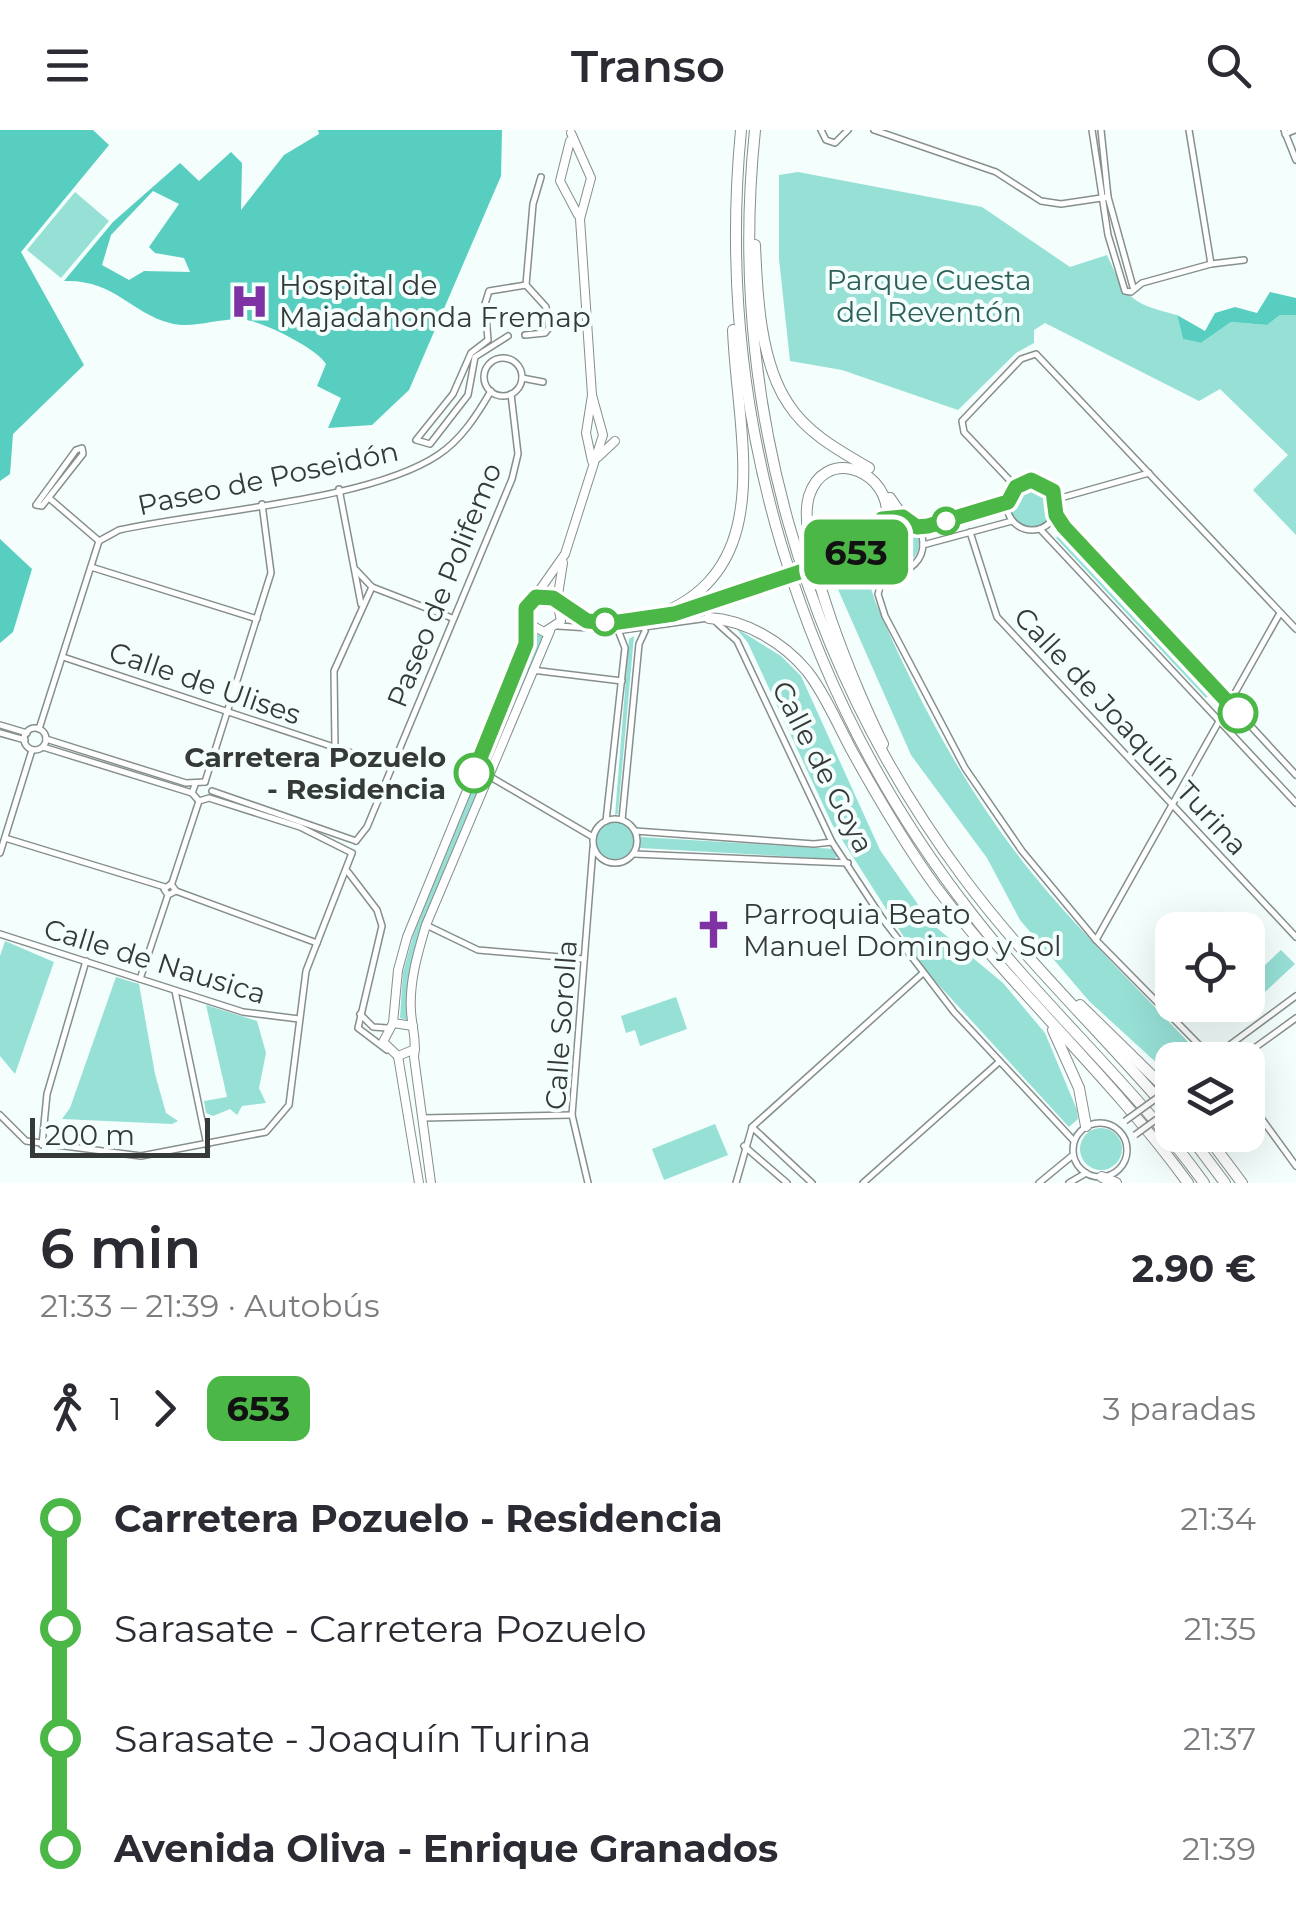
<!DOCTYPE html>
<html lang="es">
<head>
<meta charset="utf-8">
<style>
  :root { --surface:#fff; --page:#f7f7f7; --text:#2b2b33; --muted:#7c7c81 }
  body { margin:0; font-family:Montserrat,sans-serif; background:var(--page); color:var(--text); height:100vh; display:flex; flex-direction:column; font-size:38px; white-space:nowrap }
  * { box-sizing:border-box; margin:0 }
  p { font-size:32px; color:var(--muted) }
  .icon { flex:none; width:55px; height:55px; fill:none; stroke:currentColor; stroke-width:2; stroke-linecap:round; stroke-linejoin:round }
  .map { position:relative; height:1053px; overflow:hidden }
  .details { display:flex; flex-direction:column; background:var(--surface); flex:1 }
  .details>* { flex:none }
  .badge { padding:0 20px; border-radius:15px; font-size:35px; line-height:65px }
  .controls { position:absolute; left:1155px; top:782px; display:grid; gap:20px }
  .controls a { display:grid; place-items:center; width:110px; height:110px; border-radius:20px; background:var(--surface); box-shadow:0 10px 40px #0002; font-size:50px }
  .scale { position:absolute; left:30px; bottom:25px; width:180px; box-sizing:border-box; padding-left:10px; border:5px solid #353938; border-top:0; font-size:28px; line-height:35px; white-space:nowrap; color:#353938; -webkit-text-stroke:8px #f4fefc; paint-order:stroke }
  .map>.badge { position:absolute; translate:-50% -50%; box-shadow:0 0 0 5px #fff }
  .legs { display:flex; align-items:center; gap:15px; height:110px; padding:0 40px; font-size:32px }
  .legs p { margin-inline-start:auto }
  .summary { display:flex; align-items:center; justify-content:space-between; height:170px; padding:0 40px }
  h1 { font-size:55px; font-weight:600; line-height:75px }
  ul { padding:0 40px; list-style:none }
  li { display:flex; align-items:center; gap:35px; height:110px; font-size:38px }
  li i { display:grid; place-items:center; width:15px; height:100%; margin:0 12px; background:currentColor }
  li i::after { content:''; width:25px; height:25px; margin:-12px; border:8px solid; border-radius:50%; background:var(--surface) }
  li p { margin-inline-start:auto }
  li:first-child i { background:linear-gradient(#0000 50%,currentColor 0) }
  li:last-child i { background:linear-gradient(currentColor 50%,#0000 0) }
  header { display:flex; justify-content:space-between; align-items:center; height:130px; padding:0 40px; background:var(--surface); font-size:45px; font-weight:600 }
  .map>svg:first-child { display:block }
  .green { fill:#97e0d6 }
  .forest { fill:#58cec0; fill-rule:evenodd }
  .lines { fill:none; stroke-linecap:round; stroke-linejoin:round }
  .street-casing { stroke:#868f8d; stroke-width:8 }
  .secondary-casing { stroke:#868f8d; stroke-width:10 }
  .highway-casing { stroke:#868f8d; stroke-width:12 }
  .street { stroke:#fff; stroke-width:5 }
  .secondary { stroke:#fff; stroke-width:8 }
  .highway { stroke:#fff; stroke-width:10 }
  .street-bridge-casing { stroke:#868f8d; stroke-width:8; stroke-linecap:butt }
  .street-bridge { stroke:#fff; stroke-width:5 }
  .line-1-casing { stroke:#fff; stroke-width:22 }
  .line-1 { stroke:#4ab747; stroke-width:15 }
  .stop-1-dot { fill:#fff; stroke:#4ab747; stroke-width:5 }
  .labels { text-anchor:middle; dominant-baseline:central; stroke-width:8; stroke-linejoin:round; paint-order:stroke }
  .park-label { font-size:28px; fill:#2d5f58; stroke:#f4fefc }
  .poi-label { font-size:28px; fill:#353938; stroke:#f4fefc; text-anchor:start }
  .street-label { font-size:28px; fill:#353938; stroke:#f4fefc }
  .stop-label { font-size:28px; font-weight:bold; fill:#353938; stroke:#f4fefc; text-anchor:end }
</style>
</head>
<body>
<header><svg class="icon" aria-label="menu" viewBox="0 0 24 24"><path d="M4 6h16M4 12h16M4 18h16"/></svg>Transo<svg class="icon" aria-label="search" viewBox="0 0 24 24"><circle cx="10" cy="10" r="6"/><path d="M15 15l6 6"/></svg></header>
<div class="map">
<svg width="1296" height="1053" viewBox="0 0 1296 1053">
  <rect width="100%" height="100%" fill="#f4fefc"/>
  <g class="green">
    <path d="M 798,42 L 982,77 L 1070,137 L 1107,125 C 1127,169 1130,173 1177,185 L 1183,209 L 1201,213 L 1231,192 L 1267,195 L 1280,185 L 1296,185 L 1296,405 L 1253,360 L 1288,325 L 1220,259 L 1199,271 L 1045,193 L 1034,200 L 1034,213 L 1016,223 L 958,280 L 842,240 L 790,231 L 779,129 L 779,45 Z"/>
    <path d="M 75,62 L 109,91 L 61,148 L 27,120 Z"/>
    <circle cx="1033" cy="376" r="22"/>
    <circle cx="895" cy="413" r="24"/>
    <path d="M 1064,401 L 1213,562 L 1206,568 L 1056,408 Z"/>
    <path d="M 862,431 L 877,443 L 871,458 L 875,471 C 916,567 965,660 1031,742 C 1084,807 1146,866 1202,927 L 1172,930 L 1172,947 L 1089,871 L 1020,790 L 987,728 L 911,625 L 829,439 Z"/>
    <path d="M 736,498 L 781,526 L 801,546 L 880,720 L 931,793 L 1003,853 L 1045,903 L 1077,980 L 1078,989 L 1069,997 L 925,840 L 832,694 L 748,513 Z"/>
    <path d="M 533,502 L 543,506 L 424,794 L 409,856 L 407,890 L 400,888 L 403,842 L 413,806 Z"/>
    <path d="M 634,506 L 618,683 L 615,686 L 629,509 Z"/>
    <circle cx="615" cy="711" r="19"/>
    <path d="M 641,707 L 835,719 L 840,724 L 834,729 L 640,718 Z"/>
    <path d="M 5,811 L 54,832 L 15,944 L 0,926 L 0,826 Z"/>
    <path d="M 1281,820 L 1295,834 L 1237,888 L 1224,875 L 1248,875 L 1248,851 Z"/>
    <path d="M 116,847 L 139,854 L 155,944 L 166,983 L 178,991 L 172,994 L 62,989 L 70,978 Z"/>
    <path d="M 676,867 L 687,899 L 640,916 L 635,900 L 626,903 L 621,886 Z"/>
    <path d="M 206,875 L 257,891 L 266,923 L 259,958 L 266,973 L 242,976 L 237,985 L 230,979 L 213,986 L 206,983 L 204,971 L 227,967 Z"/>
    <path d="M 715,994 L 728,1025 L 664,1050 L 652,1019 Z"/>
    <circle cx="1101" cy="1019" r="21"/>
  </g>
  <g class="forest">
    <path d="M 0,0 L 93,0 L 109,15 L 21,122 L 84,235 L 13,304 L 10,344 L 0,351 Z"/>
    <path d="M 318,0 L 502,0 L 501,46 L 409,260 L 372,295 L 328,298 L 341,268 L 317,256 L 326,234 C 318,219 265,193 247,190 C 222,186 194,200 170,193 C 131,183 114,149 64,151 L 113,92 L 180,33 L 199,51 L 231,22 L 242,33 L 241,80 L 284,25 L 319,4 ZM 153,61 L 179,74 L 149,117 L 155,123 L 184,128 L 190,142 L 144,141 L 129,150 L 102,135 L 111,105 Z"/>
    <path d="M 1270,162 L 1296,168 L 1296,185 L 1280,185 L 1267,195 L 1231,192 L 1201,213 L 1183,209 L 1177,185 L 1205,201 L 1215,183 L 1235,177 L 1257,183 Z"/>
    <path d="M 0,409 L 32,439 L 13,502 L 0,513 Z"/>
  </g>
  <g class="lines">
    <defs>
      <g id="street">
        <path d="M 821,0 L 826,10 L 835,13 L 848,0"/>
        <path d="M 874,0 L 996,42 L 1041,71 L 1061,74 L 1108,67"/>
        <path d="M 1092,0 L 1108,105 L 1125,161 L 1131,162 L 1142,153 L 1211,134 L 1189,0"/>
        <path d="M 1101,0 L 1108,67 L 1133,157"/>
        <path d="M 1284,0 L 1296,30"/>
        <path d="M 1285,4 L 1295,0"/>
        <path d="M 1211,134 L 1244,130"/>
        <path d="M 526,155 L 533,74 L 541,47"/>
        <path d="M 508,206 L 475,227 L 468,265 L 430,314 L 416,310 L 453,264 L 471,223 L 488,210 L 485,174 L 489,161 L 526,155 L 546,177 L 549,198 L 545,203 L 525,205"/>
        <circle cx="503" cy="247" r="19"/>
        <path d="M 522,248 L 543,252"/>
        <path d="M 82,318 L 83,324 L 42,376 L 36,375 L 76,320 Z"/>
        <circle cx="1032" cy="375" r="25"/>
        <path d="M 1016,357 L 964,302 L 962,291 L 1021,229 L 1036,224 L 1296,499"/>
        <path d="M 339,359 L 361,474"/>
        <path d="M 49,368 L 99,411"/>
        <path d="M 1057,369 L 1149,343"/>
        <path d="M 1056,385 L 1296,645"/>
        <circle cx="895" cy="414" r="28"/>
        <path d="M 917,397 L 1008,372"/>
        <path d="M 1040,399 L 1296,673"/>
        <path d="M 970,402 L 997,487 L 1296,807"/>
        <path d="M 923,415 L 1012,391"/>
        <path d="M 829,433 L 854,424 L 868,409"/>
        <path d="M 91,437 L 257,489"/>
        <path d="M 356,440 L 372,457 L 452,488"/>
        <path d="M 885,440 L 878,464 L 885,486 L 965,638 L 1022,721 L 1096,810 L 1214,930"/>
        <path d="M 560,475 L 587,491 L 647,489"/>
        <path d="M 717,493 L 737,511 L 832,712 L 882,788 L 954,882 L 1074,1011"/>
        <path d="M 558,496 L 621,500"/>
        <path d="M 631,497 L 757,457"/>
        <path d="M 622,500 L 708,488"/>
        <path d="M 63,527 L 391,636"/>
        <path d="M 532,540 L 622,551"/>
        <path d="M 0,595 L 27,603"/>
        <circle cx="35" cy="609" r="11"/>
        <path d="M 39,599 L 99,411 L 119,400 C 204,381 369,371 438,325 C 461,310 477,285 491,261"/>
        <path d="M 0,603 L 25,610"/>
        <path d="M 46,609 L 186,653 L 205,652"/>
        <path d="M 43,617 L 192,663"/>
        <path d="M 335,618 L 334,541 L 372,457"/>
        <path d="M 489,646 L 593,707"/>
        <path d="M 205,652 L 271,443 L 262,374"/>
        <path d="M 195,655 L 192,663 L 199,671 L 209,668 L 300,697 L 352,723"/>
        <path d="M 212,661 L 356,711"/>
        <circle cx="615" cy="711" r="22"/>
        <path d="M 622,690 L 639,514 L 645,501"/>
        <path d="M 606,691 L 625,518 L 618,500"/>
        <path d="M 635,701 L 814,714 L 832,712"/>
        <path d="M 5,708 L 165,757"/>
        <path d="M 356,711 L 367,697 L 512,349 L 518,324 L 511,264"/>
        <path d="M 0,723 L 32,620"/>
        <path d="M 634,724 L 848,733"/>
        <path d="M 348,742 L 377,780 L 382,796 L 358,898 L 387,920"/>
        <path d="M 172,753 L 199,671"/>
        <path d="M 176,761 L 317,813"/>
        <path d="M 426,795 L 478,820 L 584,829"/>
        <path d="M 0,804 L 243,882 L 299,889"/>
        <path d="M 1096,810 L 1280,483"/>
        <path d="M 140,849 L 168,765 L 176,761 L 171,754 L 164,759 L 168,765"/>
        <path d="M 175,861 L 207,1015"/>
        <path d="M 360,884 L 373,897 L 387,898"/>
        <path d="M 1223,920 L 1296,866"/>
        <path d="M 1238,930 L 1296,888"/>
        <path d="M 1248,970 L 1296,1036"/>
        <path d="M 0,985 L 26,1011 L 141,1026 L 266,1002 L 289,975 L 306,841 L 352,723"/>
        <path d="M 422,988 L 572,985"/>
        <circle cx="1100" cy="1020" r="27"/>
        <path d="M 752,997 L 812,1053"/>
        <path d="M 42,1015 L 47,964 L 86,831"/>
        <path d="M 744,1016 L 787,1053"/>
        <path d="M 588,1053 L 572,985 L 593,718"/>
        <path d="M 736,1053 L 752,997 L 923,843"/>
        <path d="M 863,1053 L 999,932"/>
        <path d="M 1039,1053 L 1073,1025"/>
        <path d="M 1069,1053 L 1086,1043"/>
      </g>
      <g id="secondary">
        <path d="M 571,3 L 591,48 L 580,89 L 592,265 L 586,303 L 592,331"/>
        <path d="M 570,11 L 560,51 L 578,85"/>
        <path d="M 598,327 L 615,311"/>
        <path d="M 557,471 L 563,433"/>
        <path d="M 528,493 L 544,502 L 561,491 L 557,471 L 537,467"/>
        <path d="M 393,893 L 398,840 L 407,807 L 527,514 L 527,478 L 565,424 L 603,305 L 592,265"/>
        <path d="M 413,896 L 393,893 L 383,912 L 398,926 L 415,919"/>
        <path d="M 398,926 L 419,1053"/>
        <path d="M 431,1053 L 414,927 C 417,908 412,900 411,881 C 409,852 418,822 426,795 L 550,501"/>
      </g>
      <g id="highway">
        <path d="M 741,0 C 714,282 798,561 972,784 C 1045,878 1135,957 1204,1053"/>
        <path d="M 755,0 C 727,267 803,532 963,747 C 1026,832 1104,905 1172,985"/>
        <path d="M 755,115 C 757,165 760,233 789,275 C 808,304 840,321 869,338"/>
        <path d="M 890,368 L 903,387"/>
        <path d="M 882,389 L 887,379 C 882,337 824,319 809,366 C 794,414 859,567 883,614"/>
        <path d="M 709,488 C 746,490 784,513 807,541 C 825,564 838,595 852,621 C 878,668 904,713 936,757 C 1014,861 1112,948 1188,1053"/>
        <path d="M 646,489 C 782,447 737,307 733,200"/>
        <path d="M 1080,875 L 1172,965"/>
        <path d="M 1053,900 L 1079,958 L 1086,996"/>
        <path d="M 1189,1005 L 1225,1053"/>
        <path d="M 1206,1005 L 1242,1053"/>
        <path d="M 1102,1047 L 1116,1053"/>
      </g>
    </defs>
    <use href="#street" class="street-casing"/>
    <use href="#secondary" class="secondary-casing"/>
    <use href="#highway" class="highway-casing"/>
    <use href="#street" class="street"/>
    <use href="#secondary" class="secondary"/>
    <use href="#highway" class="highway"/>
    <defs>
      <g id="street-bridge">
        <path d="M 757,457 L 829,433"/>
        <path d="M 1209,930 L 1223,920"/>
        <path d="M 1125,991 L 1172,957"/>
        <path d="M 1135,1005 L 1172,978"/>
      </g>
    </defs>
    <use href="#street-bridge" class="street-bridge-casing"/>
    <use href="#street-bridge" class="street-bridge"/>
  </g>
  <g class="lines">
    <defs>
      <path id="line-1" d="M 474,643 L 526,514 L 526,478 L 536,467 L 553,468 L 587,491 L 612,493 L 674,484 L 854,424 L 882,389 L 903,387 L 917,397 L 928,396 L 1008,372 L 1016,357 L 1031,350 L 1053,361 L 1056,385 L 1064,397 L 1238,583"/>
    </defs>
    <use href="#line-1" class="line-1-casing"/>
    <use href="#line-1" class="line-1"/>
  </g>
  <defs>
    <symbol id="hospital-bare" viewBox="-9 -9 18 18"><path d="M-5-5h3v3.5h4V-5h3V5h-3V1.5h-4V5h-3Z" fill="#7e32a4" stroke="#f4fefc" stroke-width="2.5" paint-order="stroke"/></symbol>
    <symbol id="church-bare" viewBox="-9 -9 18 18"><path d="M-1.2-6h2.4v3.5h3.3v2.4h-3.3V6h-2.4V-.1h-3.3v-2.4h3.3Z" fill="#7e32a4" stroke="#f4fefc" stroke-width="2.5" paint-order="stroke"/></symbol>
  </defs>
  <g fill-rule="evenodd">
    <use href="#hospital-bare" x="222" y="144" width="55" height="55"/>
    <use href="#church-bare" x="686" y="772" width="55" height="55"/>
  </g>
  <g class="stop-1-dot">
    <circle cx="946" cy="391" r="12"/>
    <circle cx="605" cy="492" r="12"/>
    <circle cx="1238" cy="583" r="18"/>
    <circle cx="474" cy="643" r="18"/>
  </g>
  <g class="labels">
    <g class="park-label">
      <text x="929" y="150">Parque Cuesta<tspan x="929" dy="32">del Reventón</tspan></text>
    </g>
    <g class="poi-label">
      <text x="279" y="155">Hospital de<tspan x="279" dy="32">Majadahonda Fremap</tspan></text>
      <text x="743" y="784">Parroquia Beato<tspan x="743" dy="32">Manuel Domingo y Sol</tspan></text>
    </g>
    <g class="street-label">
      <text transform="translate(268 348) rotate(-12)">Paseo de Poseidón</text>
      <text transform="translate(444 455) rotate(-68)">Paseo de Polifemo</text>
      <text transform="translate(205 553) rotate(19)">Calle de Ulises</text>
      <text transform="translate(1131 601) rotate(47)">Calle de Joaquín Turina</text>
      <text transform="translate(823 637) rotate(63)">Calle de Goya</text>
      <text transform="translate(155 831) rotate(17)">Calle de Nausica</text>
      <text transform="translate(561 895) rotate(-86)">Calle Sorolla</text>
    </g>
    <g class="stop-label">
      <text x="446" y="627">Carretera Pozuelo<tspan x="446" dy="32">- Residencia</tspan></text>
    </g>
  </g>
</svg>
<div class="controls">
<a><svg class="icon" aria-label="locate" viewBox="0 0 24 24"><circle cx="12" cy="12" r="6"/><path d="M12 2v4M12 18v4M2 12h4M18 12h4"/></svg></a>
<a><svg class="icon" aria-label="layers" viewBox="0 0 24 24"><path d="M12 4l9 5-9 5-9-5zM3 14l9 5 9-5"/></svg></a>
</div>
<div class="scale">200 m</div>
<b class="badge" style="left:856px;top:422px;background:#4ab747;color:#111">653</b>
</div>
<section class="details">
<div class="summary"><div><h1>6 min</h1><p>21:33 – 21:39 · Autobús</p></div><b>2.90 €</b></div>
<div class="legs"><svg class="icon" aria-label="walk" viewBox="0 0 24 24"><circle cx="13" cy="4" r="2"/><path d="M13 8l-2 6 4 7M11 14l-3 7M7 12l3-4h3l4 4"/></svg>1<svg class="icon" aria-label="forward" viewBox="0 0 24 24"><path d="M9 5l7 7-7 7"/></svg><b class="badge" style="background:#4ab747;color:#111">653</b><p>3 paradas</p></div>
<ul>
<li><i style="color:#4ab747"></i><b>Carretera Pozuelo - Residencia</b><p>21:34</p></li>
<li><i style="color:#4ab747"></i><span>Sarasate - Carretera Pozuelo</span><p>21:35</p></li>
<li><i style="color:#4ab747"></i><span>Sarasate - Joaquín Turina</span><p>21:37</p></li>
<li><i style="color:#4ab747"></i><b>Avenida Oliva - Enrique Granados</b><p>21:39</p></li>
</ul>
</section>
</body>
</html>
